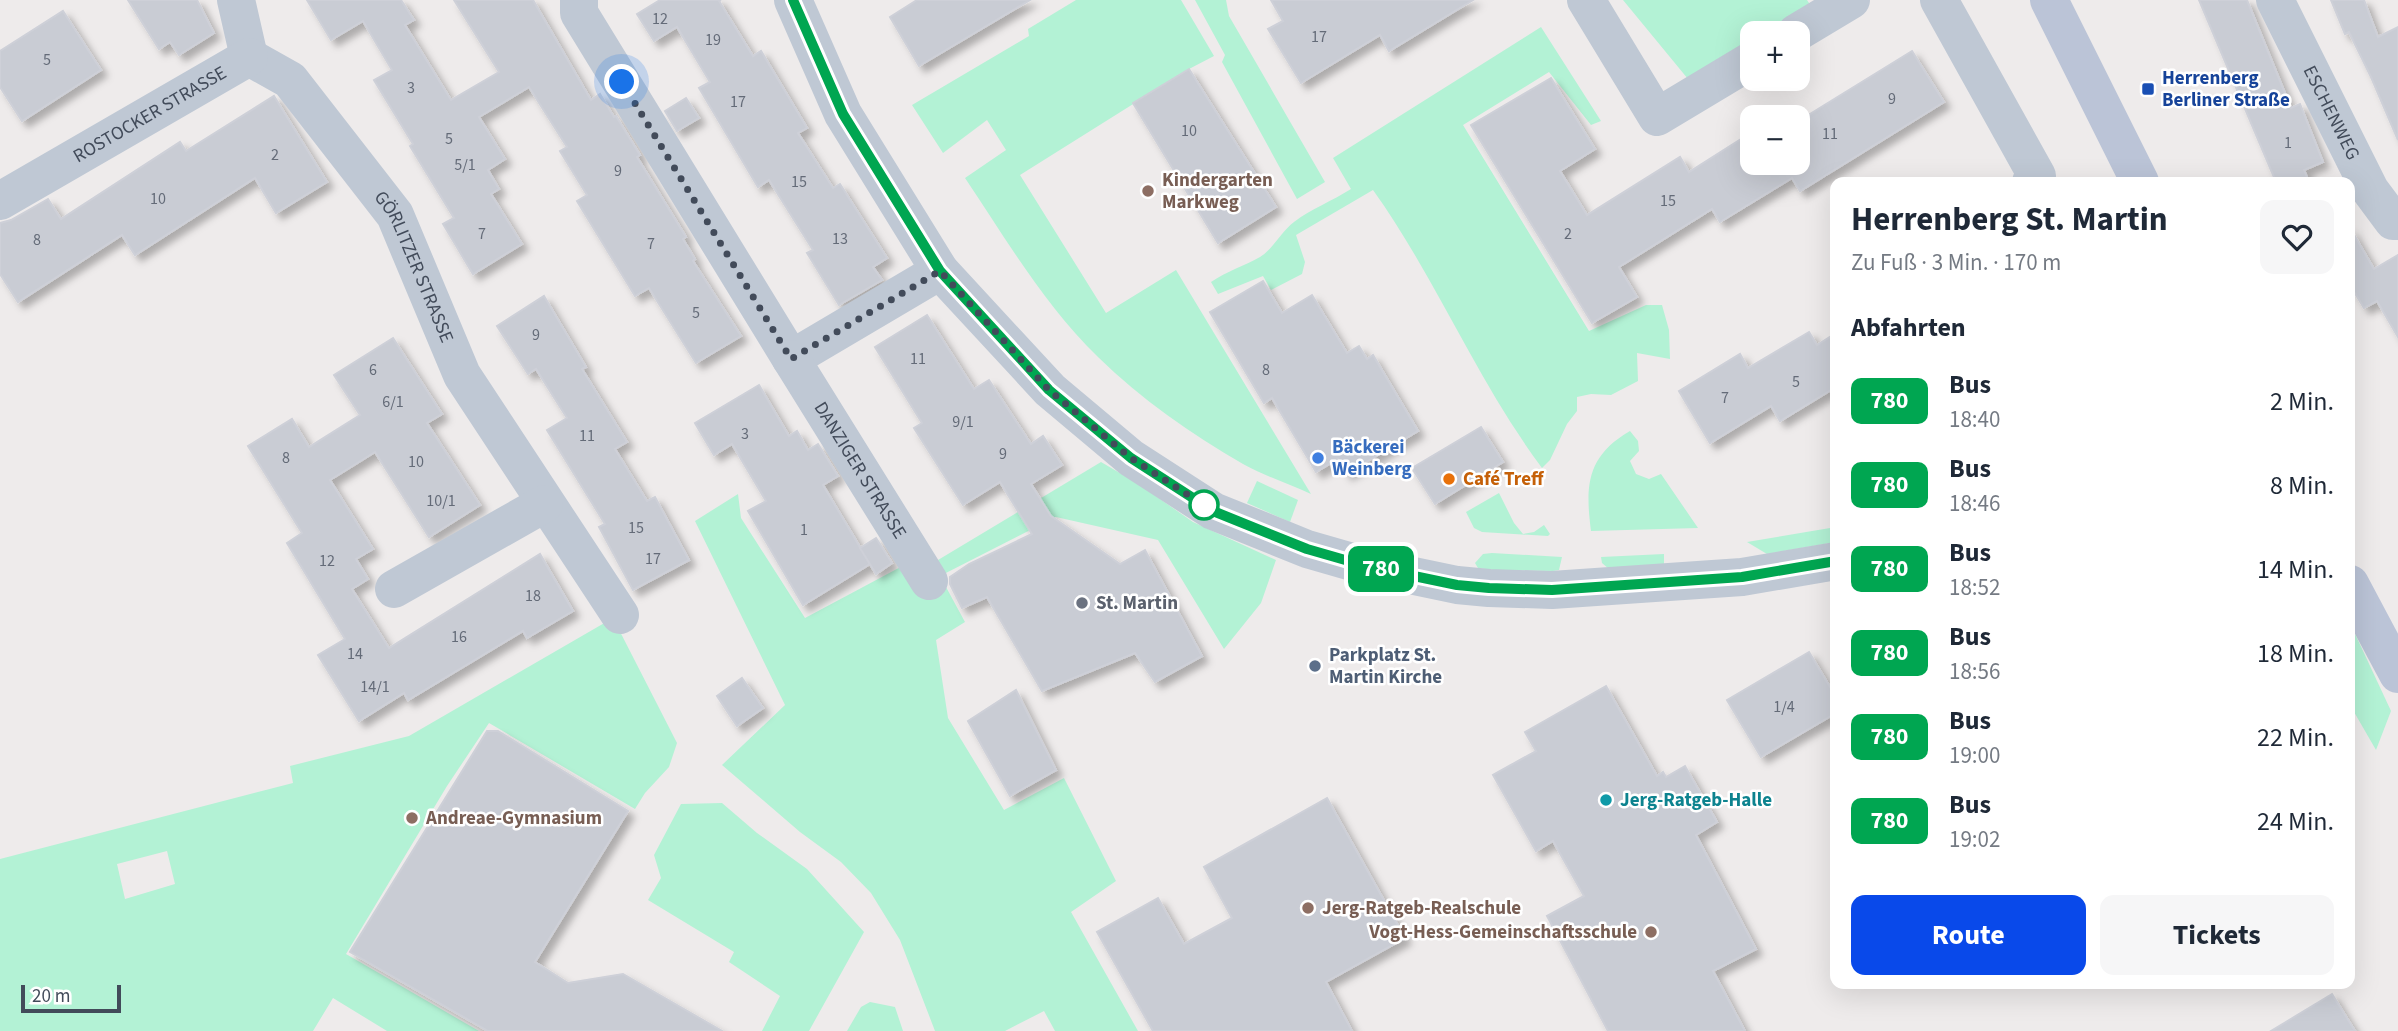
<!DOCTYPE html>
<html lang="de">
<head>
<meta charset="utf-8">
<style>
  :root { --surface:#fff; --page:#f6f6f7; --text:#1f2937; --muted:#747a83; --accent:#0949ea }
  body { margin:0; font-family:"Source Sans 3",sans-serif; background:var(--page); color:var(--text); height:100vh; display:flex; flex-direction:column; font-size:26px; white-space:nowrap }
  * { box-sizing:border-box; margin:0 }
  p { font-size:23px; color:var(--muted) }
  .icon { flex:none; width:38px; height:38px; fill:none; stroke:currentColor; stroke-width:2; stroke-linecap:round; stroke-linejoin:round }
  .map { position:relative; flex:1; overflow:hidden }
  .sheet { position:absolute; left:1830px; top:177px; width:525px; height:812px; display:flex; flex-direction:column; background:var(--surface); border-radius:14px; box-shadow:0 7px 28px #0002 }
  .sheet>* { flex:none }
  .badge { padding:0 14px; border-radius:10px; font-size:24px; line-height:46px }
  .controls { position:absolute; left:1740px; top:21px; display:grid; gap:14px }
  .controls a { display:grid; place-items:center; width:70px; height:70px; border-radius:14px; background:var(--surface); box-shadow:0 7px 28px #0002; font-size:35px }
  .scale { position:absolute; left:21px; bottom:18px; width:100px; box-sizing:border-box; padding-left:7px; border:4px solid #424b5a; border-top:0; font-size:19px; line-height:24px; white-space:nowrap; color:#424b5a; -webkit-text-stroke:5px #fff; paint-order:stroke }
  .you { position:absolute; width:35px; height:35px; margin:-18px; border:5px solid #fff; border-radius:50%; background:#1a73e8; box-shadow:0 0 0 10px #1a73e833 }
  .map>.badge { position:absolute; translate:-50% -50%; box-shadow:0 0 0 4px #fff }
  h2 { padding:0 21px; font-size:26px; line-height:63px }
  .round { display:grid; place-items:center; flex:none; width:74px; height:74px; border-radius:14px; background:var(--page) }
  .summary { display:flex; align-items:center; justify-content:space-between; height:119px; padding:0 21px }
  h1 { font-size:33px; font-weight:700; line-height:52px }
  .cta { display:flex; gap:14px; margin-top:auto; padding:14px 21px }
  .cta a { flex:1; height:80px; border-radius:14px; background:var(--accent); color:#fff; font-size:28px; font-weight:700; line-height:80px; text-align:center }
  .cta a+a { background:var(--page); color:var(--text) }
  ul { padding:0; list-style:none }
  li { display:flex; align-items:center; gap:21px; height:84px; padding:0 21px }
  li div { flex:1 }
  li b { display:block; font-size:26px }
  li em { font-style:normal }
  li .badge { min-width:77px; font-weight:700; text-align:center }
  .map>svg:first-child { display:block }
  .green { fill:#b3f2d5; fill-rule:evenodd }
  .building { fill:#c9ccd4; stroke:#ced0d8; stroke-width:2; filter:url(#shadow) }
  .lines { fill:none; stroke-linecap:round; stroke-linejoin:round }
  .street { stroke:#bfc8d4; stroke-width:38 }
  .secondary { stroke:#bbc4d7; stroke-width:38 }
  .line-casing { stroke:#fff; stroke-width:16 }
  .line { stroke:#00a651; stroke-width:10 }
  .walk { stroke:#424b5a; stroke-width:7; stroke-dasharray:0 12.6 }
  .transit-dot { fill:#1a4fb4; stroke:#fff; stroke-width:2.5 }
  .education-dot { fill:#8d6e63; stroke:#fff; stroke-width:2.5 }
  .shop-dot { fill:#3f7fe0; stroke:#fff; stroke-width:2.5 }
  .food-dot { fill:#e8710a; stroke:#fff; stroke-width:2.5 }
  .stop-dot { fill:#fff; stroke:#00a651; stroke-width:3.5 }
  .worship-dot { fill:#6b7280; stroke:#fff; stroke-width:2.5 }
  .service-dot { fill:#5c6f8a; stroke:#fff; stroke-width:2.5 }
  .culture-dot { fill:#0f9aa8; stroke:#fff; stroke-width:2.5 }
  .labels { text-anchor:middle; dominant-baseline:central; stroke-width:5; stroke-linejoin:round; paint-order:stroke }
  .number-label { font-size:16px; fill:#646b78 }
  .transit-label { font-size:19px; font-weight:bold; fill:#164399; stroke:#fff; text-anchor:start }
  .street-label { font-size:19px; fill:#424b5a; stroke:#fff }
  .education-label { font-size:19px; font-weight:bold; fill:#785e54; stroke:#fff; text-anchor:start }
  .shop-label { font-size:19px; font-weight:bold; fill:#366cbe; stroke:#fff; text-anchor:start }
  .food-label { font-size:19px; font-weight:bold; fill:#c56008; stroke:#fff; text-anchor:start }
  .worship-label { font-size:19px; font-weight:bold; fill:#5b616d; stroke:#fff; text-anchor:start }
  .service-label { font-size:19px; font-weight:bold; fill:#4e5e75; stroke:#fff; text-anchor:start }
  .culture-label { font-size:19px; font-weight:bold; fill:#0d838f; stroke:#fff; text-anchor:start }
</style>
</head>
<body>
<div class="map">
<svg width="2398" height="1031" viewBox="0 0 2398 1031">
  <defs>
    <filter id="shadow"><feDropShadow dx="6" dy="6" stdDeviation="3.5" flood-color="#0004"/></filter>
  </defs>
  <rect width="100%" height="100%" fill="#eeebeb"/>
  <g class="green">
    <path d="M 1076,0 L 1181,0 L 1214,56 L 1189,69 L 1020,175 L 1106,313 L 1176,270 L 1311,494 C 1289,484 1265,476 1243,464 C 1191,434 1141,399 1098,357 C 1045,306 1006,239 965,178 L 1006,150 L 987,120 L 943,153 L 912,105 L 1029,36 L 1028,29 Z"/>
    <path d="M 1195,0 L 1226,0 L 1229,16 L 1325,182 L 1297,199 L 1222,62 L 1225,55 Z"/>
    <path d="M 1623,0 L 1807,0 L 1811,6 L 1765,33 L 1752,33 L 1752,41 L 1688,79 Z"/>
    <path d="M 1541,27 L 1601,121 L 1591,125 L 1549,72 L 1463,125 L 1589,331 L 1646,305 L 1662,305 L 1669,330 L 1670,359 L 1637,353 L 1638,381 L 1611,395 L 1591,394 L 1577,397 L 1577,411 L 1567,424 L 1550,460 L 1542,468 C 1477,381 1436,278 1373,190 L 1296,235 L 1305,262 L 1302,274 L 1271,290 L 1263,276 L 1218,294 L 1211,282 C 1227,271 1244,266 1260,257 C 1273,249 1281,232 1294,222 C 1311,209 1332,201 1351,189 L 1333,158 Z"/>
    <path d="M 1630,431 L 1638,441 L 1639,451 L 1630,461 L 1636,474 L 1649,479 L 1661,474 L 1698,528 L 1591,531 C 1585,485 1587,456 1630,431 Z"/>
    <path d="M 1101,462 L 1137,483 L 1193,522 L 1276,560 L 1261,603 L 1224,649 L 1158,540 L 1056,517 L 940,576 L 965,622 L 936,640 L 948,718 L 1004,810 L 1064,778 L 1116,881 L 1071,912 L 1138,1031 L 1055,1031 L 1044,1011 L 1005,1031 L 935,1031 L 900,940 L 871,893 L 841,862 L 800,832 L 722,765 L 785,705 L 695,521 L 738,494 L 741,518 L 805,618 L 908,563 L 918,572 Z"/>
    <path d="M 1257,481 L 1298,500 L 1290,522 L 1247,503 Z"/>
    <path d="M 1499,493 L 1514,523 L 1523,534 L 1534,532 L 1544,525 L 1550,534 L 1548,536 L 1482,532 L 1474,528 L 1466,512 Z"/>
    <path d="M 1836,527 L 1836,542 L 1767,554 L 1747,542 Z"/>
    <path d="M 1492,553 L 1562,557 L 1559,570 L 1553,571 L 1493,570 L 1478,568 L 1475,563 L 1483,554 Z"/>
    <path d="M 1664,554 L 1664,566 L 1609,569 L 1602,563 L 1601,557 Z"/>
    <path d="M 613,618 L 677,743 L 669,767 L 645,793 L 635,809 L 489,723 L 447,786 L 346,954 L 479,1031 L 387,1031 L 333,998 L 313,1031 L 0,1031 L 0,859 L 293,783 L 290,766 L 409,736 ZM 167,851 L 175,884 L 125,899 L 117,864 Z"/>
    <path d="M 2350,623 L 2391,711 L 2376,750 L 2350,705 Z"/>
    <path d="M 722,803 L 757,833 L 807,869 L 864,932 L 809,1031 L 762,1031 L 780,996 L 729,962 L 734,952 L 648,900 L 661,878 L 654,855 L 681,804 Z"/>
    <path d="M 870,1002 L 895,1007 L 903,1031 L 847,1031 L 861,1007 Z"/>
  </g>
  <g class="building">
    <path d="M 128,0 L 197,0 L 214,33 L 179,55 L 170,42 L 159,49 Z"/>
    <path d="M 307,0 L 401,0 L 414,20 L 405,25 L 451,100 L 499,72 L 454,0 L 533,0 L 591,100 L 600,94 L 614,117 L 616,116 L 640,155 L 637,157 L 686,237 L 683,239 L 695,259 L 693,261 L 741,336 L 696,363 L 649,288 L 635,296 L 577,201 L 587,195 L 560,151 L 567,147 L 529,87 L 479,117 L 505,159 L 488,170 L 499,189 L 491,194 L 522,244 L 473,274 L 443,224 L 454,218 L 410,146 L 413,144 L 374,80 L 392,70 L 363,21 L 331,40 Z"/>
    <path d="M 660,0 L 721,0 L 719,1 L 753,56 L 761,51 L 807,128 L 798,133 L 833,188 L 840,184 L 887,258 L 873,267 L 882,280 L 839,305 L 807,253 L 813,250 L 769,180 L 758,187 L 699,88 L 710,82 L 677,27 L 654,41 L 637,14 Z"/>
    <path d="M 917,0 L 1030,0 L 919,66 L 890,17 Z"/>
    <path d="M 1271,0 L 1473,0 L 1389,51 L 1380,35 L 1301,83 L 1268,29 L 1283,21 Z"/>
    <path d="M 2199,0 L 2247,0 L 2291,108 L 2300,104 L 2323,162 L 2304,170 L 2309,182 L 2276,182 Z"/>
    <path d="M 2331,0 L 2364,0 L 2378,37 L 2398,27 L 2398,140 L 2371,77 L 2349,32 L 2345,34 Z"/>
    <path d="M 63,11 L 101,70 L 22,121 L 0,87 L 0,51 Z"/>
    <path d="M 1912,51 L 1944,102 L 1800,191 L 1792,178 L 1720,222 L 1712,209 L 1619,267 L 1637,297 L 1592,323 L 1471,125 L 1551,78 L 1595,149 L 1560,171 L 1587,215 L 1680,157 L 1689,172 L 1752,132 L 1752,163 L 1797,163 L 1797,122 Z"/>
    <path d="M 1189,69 L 1276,207 L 1218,243 L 1133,103 Z"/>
    <path d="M 274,96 L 327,182 L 276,213 L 255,178 L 135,255 L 122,235 L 18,302 L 0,274 L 0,223 L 11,220 L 48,199 L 61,219 L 180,142 L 186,151 Z"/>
    <path d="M 686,98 L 699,118 L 677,131 L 665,111 Z"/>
    <path d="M 2350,228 L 2374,269 L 2398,255 L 2398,337 L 2377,301 L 2364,308 L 2350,285 Z"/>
    <path d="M 1263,281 L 1282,313 L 1312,295 L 1347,353 L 1359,346 L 1367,359 L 1373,355 L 1418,431 L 1346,474 L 1338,459 L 1316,472 L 1272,398 L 1264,403 L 1210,312 Z"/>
    <path d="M 544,296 L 586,367 L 582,369 L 627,442 L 615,449 L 647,501 L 655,497 L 689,560 L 633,590 L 599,527 L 605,524 L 547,430 L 567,418 L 536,369 L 528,374 L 497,326 Z"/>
    <path d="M 927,315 L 974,389 L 989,380 L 1031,444 L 1043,436 L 1062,465 L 1031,484 L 1051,516 L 1120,564 L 1145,550 L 1202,656 L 1155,682 L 1135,653 L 1042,691 L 987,597 L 962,608 L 950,584 L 950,577 L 969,564 L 1032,534 L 1000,482 L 963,505 L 914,428 L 922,423 L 875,347 Z"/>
    <path d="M 1809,332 L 1817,345 L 1836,333 L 1836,387 L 1780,421 L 1771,406 L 1710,443 L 1679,391 L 1740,354 L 1748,368 Z"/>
    <path d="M 393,338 L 442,414 L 427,423 L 480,505 L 429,537 L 375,452 L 330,480 L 373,549 L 356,559 L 368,579 L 352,589 L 389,648 L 540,554 L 573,611 L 527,638 L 523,631 L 408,700 L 404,693 L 359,721 L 318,655 L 345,639 L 287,543 L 302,533 L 248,446 L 292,419 L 309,447 L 360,415 L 334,375 Z"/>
    <path d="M 759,385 L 789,436 L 797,431 L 808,450 L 818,444 L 838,476 L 823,485 L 870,564 L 803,605 L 748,511 L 766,501 L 732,444 L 714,455 L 695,423 Z"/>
    <path d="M 1481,427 L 1503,462 L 1435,504 L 1412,468 Z"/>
    <path d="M 876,538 L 892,563 L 876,574 L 860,548 Z"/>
    <path d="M 1809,652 L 1836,697 L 1836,713 L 1761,757 L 1727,700 Z"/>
    <path d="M 742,678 L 763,708 L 737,726 L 717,696 Z"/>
    <path d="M 1606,686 L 1657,776 L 1663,772 L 1666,777 L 1685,766 L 1717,822 L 1696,835 L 1756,949 L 1713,971 L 1745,1031 L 1608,1031 L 1547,916 L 1584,896 L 1553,841 L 1536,851 L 1493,775 L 1536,751 L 1525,732 Z"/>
    <path d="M 1016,690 L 1056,770 L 1010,796 L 968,721 Z"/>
    <path d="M 487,731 L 498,731 L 628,811 L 535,962 L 568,983 L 623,974 L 722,1031 L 488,1031 L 350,952 Z"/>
    <path d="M 1327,798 L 1405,938 L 1326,982 L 1352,1031 L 1153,1031 L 1097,932 L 1158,898 L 1184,944 L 1232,918 L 1204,867 Z"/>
    <path d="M 2332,994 L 2355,1031 L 2271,1031 Z"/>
  </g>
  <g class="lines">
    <g class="street">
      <path d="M 236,0 L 249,57"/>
      <path d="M 579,0 L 579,13 L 791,359 L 940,271"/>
      <path d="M 793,0 L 843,114 L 940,271 L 1050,390 L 1131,458 L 1213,511 L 1307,549 L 1366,566 L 1457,585 L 1489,588 L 1552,590 L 1742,577 L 1836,561"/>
      <path d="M 1586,0 L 1657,117 L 1752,60"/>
      <path d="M 1939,0 L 2037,176 L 2031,182"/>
      <path id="s1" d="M 2275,0 L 2370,190 L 2393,221 L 2398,221"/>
      <path d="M 1796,33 L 1851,0"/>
      <path id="s2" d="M 249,57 L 290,80 L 395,215 L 462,375 L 620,615"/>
      <path id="s3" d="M 0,201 L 249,57"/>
      <path id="s4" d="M 791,359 L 929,581"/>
      <path d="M 394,589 L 544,504"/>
    </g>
    <g class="secondary">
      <path d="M 2049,0 L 2140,182"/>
      <path d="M 2350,584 L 2398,674"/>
    </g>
  </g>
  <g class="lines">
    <defs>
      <path id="line" d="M 793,0 L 843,114 L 940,271 L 1049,390 L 1131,458 L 1213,511 L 1307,549 L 1366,566 L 1457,585 L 1489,588 L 1552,590 L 1742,577 L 1836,561"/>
    </defs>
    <use href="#line" class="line-casing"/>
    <use href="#line" class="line"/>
    <path class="walk" d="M 622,82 L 791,359 L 940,271 L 1049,390 L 1131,458 L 1213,511 L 1204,505"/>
  </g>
  <rect class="transit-dot" x="2141" y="82" width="14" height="14" rx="3.5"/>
  <g class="education-dot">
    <circle cx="1148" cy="191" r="7"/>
    <circle cx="412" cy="818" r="7"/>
    <circle cx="1308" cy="908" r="7"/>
    <circle cx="1651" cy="932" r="7"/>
  </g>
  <circle class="shop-dot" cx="1318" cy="458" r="7"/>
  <circle class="food-dot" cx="1449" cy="479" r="7"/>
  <circle class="stop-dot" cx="1204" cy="505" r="14"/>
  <circle class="worship-dot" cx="1082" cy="603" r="7"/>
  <circle class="service-dot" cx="1315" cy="666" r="7"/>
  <circle class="culture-dot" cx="1606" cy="800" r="7"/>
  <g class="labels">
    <g class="number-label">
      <text x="660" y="19">12</text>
      <text x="1319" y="37">17</text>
      <text x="713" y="40">19</text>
      <text x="47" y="60">5</text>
      <text x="411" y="88">3</text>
      <text x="1892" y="99">9</text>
      <text x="738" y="102">17</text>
      <text x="1189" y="131">10</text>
      <text x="1830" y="134">11</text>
      <text x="449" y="139">5</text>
      <text x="2288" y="143">1</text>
      <text x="275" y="155">2</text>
      <text x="465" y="165">5/1</text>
      <text x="618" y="171">9</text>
      <text x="799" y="182">15</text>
      <text x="158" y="199">10</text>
      <text x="1668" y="201">15</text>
      <text x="482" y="234">7</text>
      <text x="1568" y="234">2</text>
      <text x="840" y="239">13</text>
      <text x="37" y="240">8</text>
      <text x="651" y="244">7</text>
      <text x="696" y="313">5</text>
      <text x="536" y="335">9</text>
      <text x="918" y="359">11</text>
      <text x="373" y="370">6</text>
      <text x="1266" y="370">8</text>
      <text x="1796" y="382">5</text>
      <text x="1725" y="398">7</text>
      <text x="393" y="402">6/1</text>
      <text x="963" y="422">9/1</text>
      <text x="745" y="434">3</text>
      <text x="587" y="436">11</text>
      <text x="1003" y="454">9</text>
      <text x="286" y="458">8</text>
      <text x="416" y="462">10</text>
      <text x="441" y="501">10/1</text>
      <text x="636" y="528">15</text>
      <text x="804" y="530">1</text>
      <text x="653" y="559">17</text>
      <text x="327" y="561">12</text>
      <text x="533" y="596">18</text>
      <text x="459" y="637">16</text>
      <text x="355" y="654">14</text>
      <text x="375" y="687">14/1</text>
      <text x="1784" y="707">1/4</text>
    </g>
    <g class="transit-label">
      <text x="2162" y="78">Herrenberg<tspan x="2162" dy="22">Berliner Straße</tspan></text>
    </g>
    <g class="street-label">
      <text stroke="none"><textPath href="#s1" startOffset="126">ESCHENWEG</textPath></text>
      <text stroke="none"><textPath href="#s3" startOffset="173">ROSTOCKER STRASSE</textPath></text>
      <text stroke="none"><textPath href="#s2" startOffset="273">GÖRLITZER STRASSE</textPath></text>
      <text stroke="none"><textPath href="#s4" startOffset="131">DANZIGER STRASSE</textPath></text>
    </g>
    <g class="education-label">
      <text x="1162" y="180">Kindergarten<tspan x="1162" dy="22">Markweg</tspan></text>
      <text x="426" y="818">Andreae-Gymnasium</text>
      <text x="1322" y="908">Jerg-Ratgeb-Realschule</text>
      <text x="1637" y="932" text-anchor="end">Vogt-Hess-Gemeinschaftsschule</text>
    </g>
    <g class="shop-label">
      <text x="1332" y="447">Bäckerei<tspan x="1332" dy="22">Weinberg</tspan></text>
    </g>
    <g class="food-label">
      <text x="1463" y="479">Café Treff</text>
    </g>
    <g class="worship-label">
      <text x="1096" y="603">St. Martin</text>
    </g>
    <g class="service-label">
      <text x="1329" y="655">Parkplatz St.<tspan x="1329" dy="22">Martin Kirche</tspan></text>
    </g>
    <g class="culture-label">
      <text x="1620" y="800">Jerg-Ratgeb-Halle</text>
    </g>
  </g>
</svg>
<div class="controls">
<a>+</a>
<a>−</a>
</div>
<div class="scale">20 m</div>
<div class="you" style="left:622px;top:82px"></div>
<b class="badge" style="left:1381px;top:569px;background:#00a651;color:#fff">780</b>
<section class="sheet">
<div class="summary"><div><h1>Herrenberg St. Martin</h1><p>Zu Fuß · 3 Min. · 170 m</p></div><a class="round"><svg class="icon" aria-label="heart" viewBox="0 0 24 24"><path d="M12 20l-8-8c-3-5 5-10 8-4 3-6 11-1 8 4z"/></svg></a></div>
<h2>Abfahrten</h2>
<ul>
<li><span class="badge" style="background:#00a651;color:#fff">780</span><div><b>Bus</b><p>18:40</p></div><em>2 Min.</em></li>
<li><span class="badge" style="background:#00a651;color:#fff">780</span><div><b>Bus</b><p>18:46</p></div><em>8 Min.</em></li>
<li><span class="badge" style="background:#00a651;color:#fff">780</span><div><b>Bus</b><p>18:52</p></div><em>14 Min.</em></li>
<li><span class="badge" style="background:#00a651;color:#fff">780</span><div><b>Bus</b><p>18:56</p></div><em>18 Min.</em></li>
<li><span class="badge" style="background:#00a651;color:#fff">780</span><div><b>Bus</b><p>19:00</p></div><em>22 Min.</em></li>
<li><span class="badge" style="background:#00a651;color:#fff">780</span><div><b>Bus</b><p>19:02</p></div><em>24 Min.</em></li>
</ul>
<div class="cta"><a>Route</a><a>Tickets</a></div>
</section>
</div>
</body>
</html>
